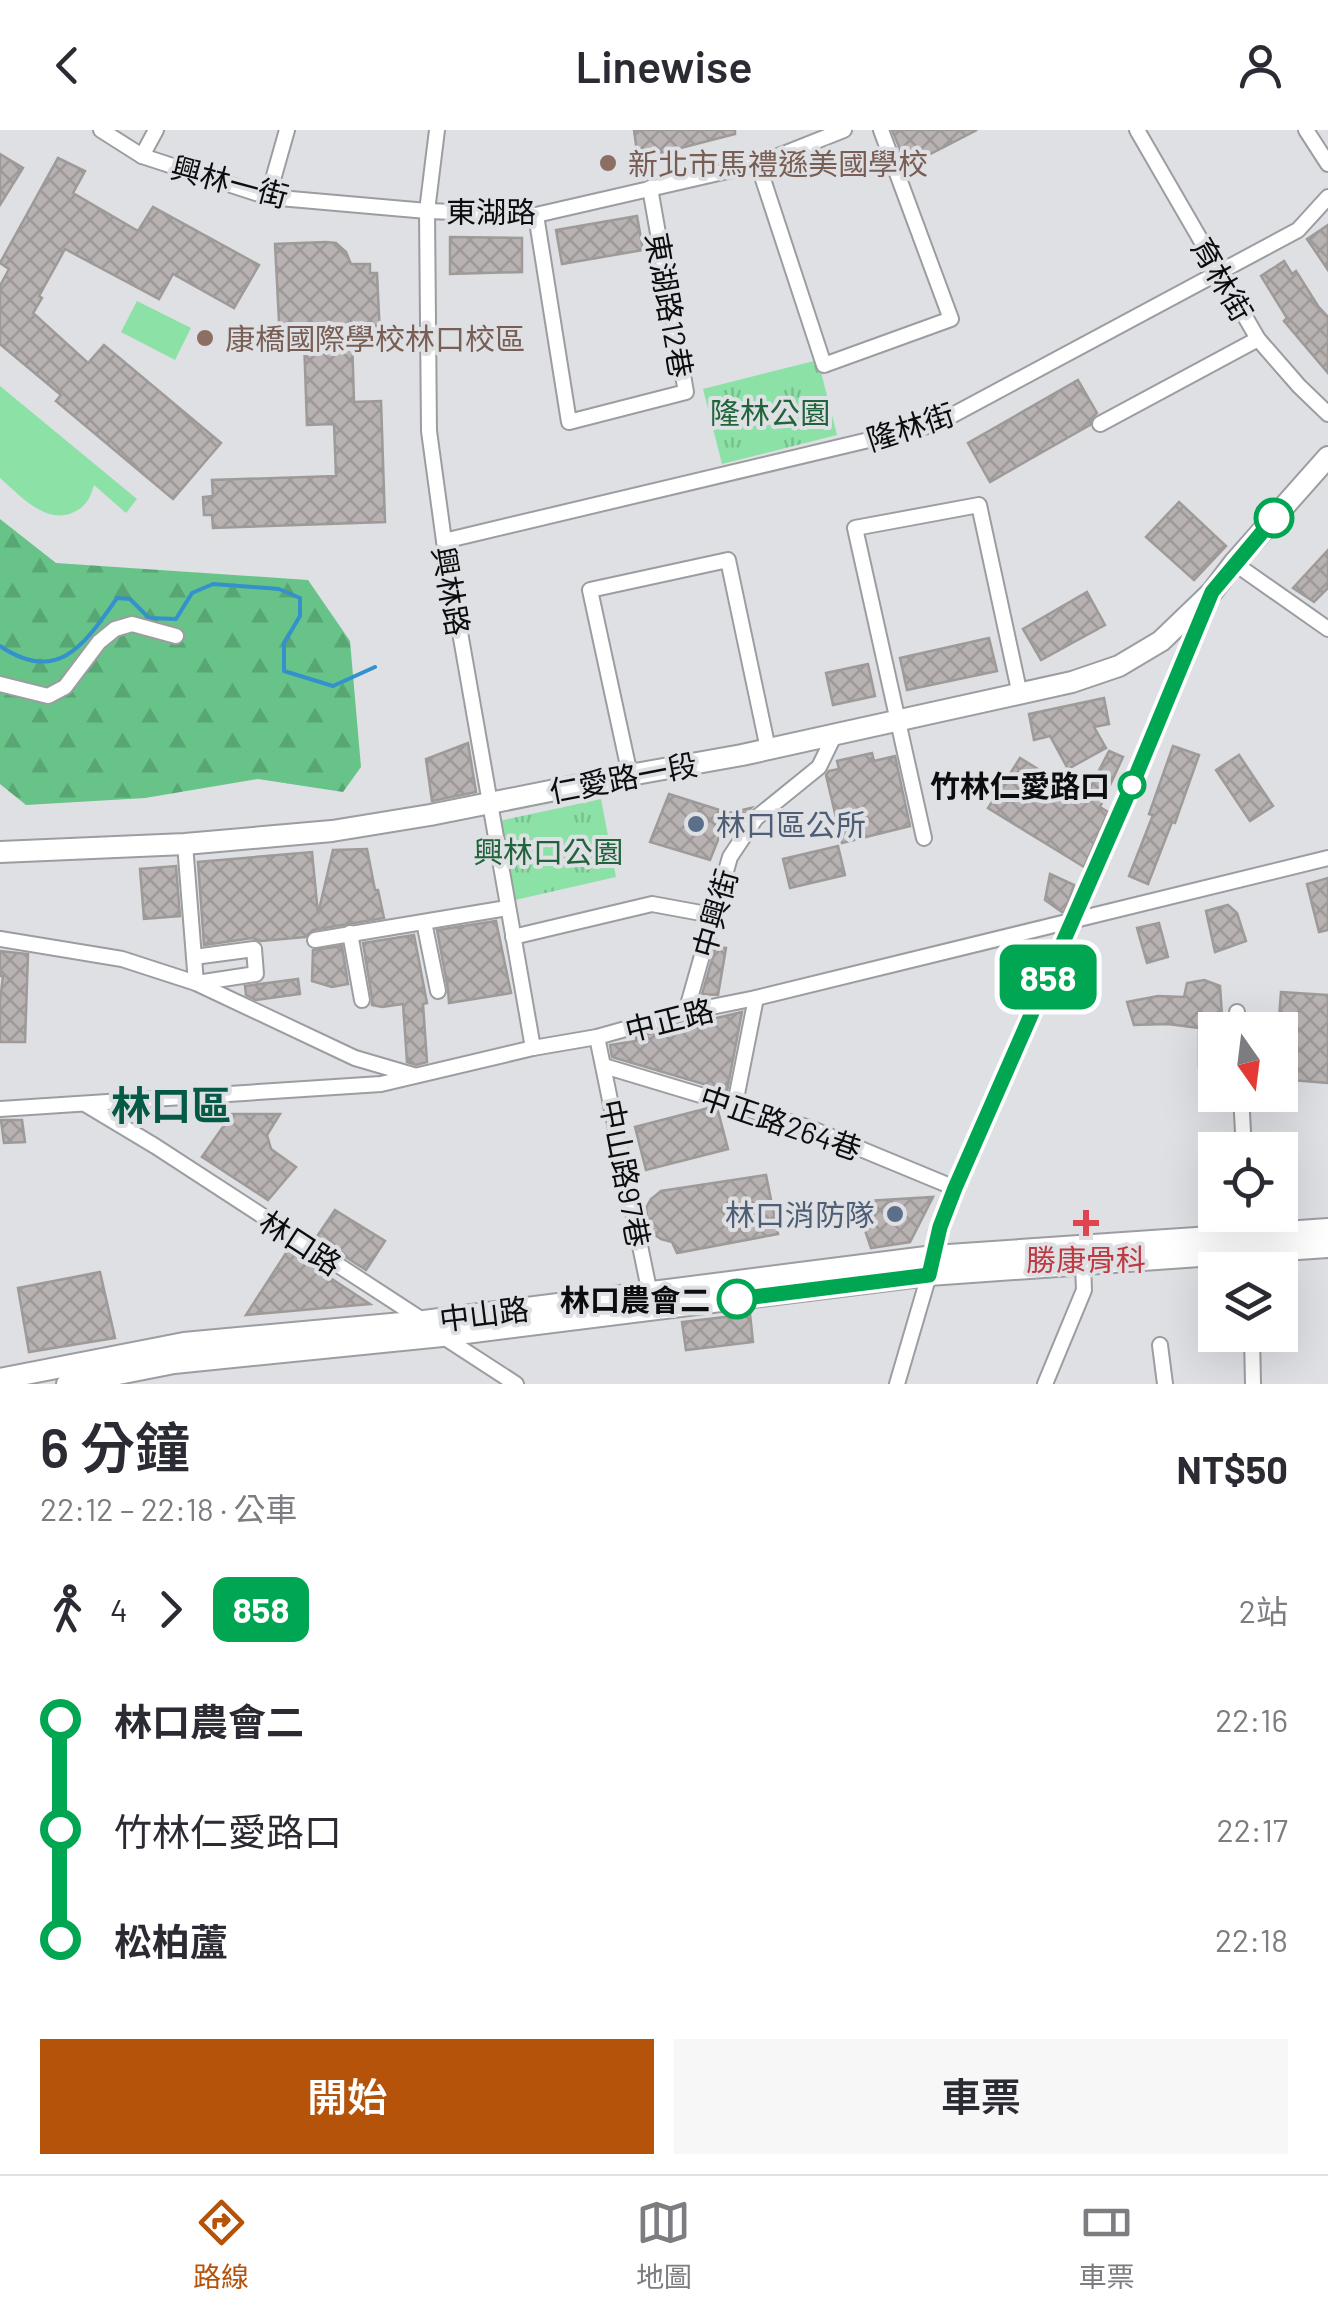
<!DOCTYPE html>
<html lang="zh-TW">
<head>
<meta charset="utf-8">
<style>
  :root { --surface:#fff; --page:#f7f7f7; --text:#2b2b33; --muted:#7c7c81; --line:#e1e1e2; --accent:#b45309 }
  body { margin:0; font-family:Barlow,"Noto Sans TC",sans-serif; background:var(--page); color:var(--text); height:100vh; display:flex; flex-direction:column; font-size:38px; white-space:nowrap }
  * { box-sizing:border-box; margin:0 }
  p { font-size:32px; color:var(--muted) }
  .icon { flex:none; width:55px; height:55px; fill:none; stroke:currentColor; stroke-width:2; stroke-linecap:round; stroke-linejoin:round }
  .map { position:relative; height:1254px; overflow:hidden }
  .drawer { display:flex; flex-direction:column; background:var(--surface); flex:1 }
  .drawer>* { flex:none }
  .badge { padding:0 20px; border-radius:15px; font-size:35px; line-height:65px }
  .needle { width:65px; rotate:166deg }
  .controls { position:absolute; left:1198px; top:882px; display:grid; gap:20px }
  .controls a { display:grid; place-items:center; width:100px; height:100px; border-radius:0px; background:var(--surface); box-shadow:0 10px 40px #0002; font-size:50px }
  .map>.badge { position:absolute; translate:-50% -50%; box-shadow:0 0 0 5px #fff }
  .legs { display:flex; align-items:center; gap:15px; height:110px; padding:0 40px; font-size:32px }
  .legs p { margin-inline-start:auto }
  .head { display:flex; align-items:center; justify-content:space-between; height:170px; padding:0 40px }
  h1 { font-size:55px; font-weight:600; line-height:75px }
  .button { display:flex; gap:20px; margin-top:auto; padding:20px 40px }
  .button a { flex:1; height:115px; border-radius:0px; background:var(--accent); color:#fff; font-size:40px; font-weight:600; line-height:115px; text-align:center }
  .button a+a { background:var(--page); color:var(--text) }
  ul { padding:0 40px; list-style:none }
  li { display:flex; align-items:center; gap:35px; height:110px; font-size:38px }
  li i { display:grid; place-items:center; width:15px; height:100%; margin:0 12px; background:currentColor }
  li i::after { content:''; width:25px; height:25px; margin:-12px; border:8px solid; border-radius:50%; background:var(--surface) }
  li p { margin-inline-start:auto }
  li:first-child i { background:linear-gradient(#0000 50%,currentColor 0) }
  li:last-child i { background:linear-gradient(currentColor 50%,#0000 0) }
  header { display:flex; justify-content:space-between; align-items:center; height:130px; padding:0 40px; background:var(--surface); font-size:45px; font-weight:600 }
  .menu { display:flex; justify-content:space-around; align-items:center; height:140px; border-top:2px solid var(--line); background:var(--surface); font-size:28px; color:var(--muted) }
  .menu a { display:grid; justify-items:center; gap:5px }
  .menu .on { color:var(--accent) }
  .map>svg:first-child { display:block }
  .forest { fill:url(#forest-firs) }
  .park { fill:url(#park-tufts) }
  .pitch { fill:#8ce1a7 }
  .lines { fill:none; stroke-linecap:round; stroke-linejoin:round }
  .stream { stroke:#3491ce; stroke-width:4 }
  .building { fill:url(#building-cross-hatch); stroke:#9e9a98; stroke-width:2.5 }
  .street-casing { stroke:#9b9da1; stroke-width:18 }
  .secondary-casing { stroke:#9b9da1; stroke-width:24 }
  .street { stroke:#fff; stroke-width:14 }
  .secondary { stroke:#fff; stroke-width:20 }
  .line-1-casing { stroke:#fff; stroke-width:22 }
  .line-1 { stroke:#00a651; stroke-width:15 }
  .education-dot { fill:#8d6e63; stroke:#dee0e4; stroke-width:4 }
  .stop-1-dot { fill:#fff; stroke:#00a651; stroke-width:5 }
  .service-dot { fill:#5c6f8a; stroke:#dee0e4; stroke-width:4 }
  .health-dot { fill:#e0444e; stroke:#dee0e4; stroke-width:4 }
  .labels { text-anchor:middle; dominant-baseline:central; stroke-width:8; stroke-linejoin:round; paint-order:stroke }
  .education-label { font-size:30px; fill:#785e54; stroke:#dee0e4; text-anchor:start }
  .street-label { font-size:30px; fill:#0c0d0e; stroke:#dee0e4 }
  .park-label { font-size:30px; fill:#21633b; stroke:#dee0e4 }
  .stop-label { font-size:30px; font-weight:bold; fill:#0c0d0e; stroke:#dee0e4; text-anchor:end }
  .service-label { font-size:30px; fill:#4e5e75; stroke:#dee0e4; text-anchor:start }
  .health-label { font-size:30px; fill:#be3a42; stroke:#dee0e4 }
  .district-label { font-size:40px; font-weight:bold; fill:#055a47; stroke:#dee0e4 }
</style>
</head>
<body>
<header><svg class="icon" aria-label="back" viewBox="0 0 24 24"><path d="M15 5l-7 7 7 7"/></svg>Linewise<svg class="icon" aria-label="person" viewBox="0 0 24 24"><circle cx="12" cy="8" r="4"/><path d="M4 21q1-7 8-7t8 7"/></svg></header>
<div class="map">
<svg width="1328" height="1254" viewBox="0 0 1328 1254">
  <defs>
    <pattern id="forest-firs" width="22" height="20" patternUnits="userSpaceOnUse" patternTransform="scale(2.5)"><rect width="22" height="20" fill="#67c387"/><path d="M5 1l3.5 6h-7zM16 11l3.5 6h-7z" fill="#58a673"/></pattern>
    <pattern id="park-tufts" width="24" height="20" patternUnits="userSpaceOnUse" patternTransform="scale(2.5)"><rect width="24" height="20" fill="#8ce1a7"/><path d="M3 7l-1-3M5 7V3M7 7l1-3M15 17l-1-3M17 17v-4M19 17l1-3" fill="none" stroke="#78c08f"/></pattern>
    <pattern id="building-cross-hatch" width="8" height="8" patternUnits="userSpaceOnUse" patternTransform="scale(2.5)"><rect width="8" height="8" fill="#b8b3b2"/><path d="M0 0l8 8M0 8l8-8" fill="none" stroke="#9d9998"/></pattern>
  </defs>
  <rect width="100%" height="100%" fill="#dee0e4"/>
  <path class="forest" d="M 0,389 L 56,433 L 308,450 L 350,511 L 361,637 L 343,662 L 258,649 L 145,668 L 26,675 L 0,654 Z"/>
  <g class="park">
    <path d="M 818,230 L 837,305 L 722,334 L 703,259 Z"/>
    <path d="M 601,669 L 616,747 L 515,770 L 499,691 Z"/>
  </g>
  <g class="pitch">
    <path d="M 137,171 L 191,198 L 175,230 L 121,202 Z"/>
    <path d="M 0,256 L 137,369 L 126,383 L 94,355 C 91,366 87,375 76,381 C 47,397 21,366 0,348 Z"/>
  </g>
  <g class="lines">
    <path class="stream" d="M 0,516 C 59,556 86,512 117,468 L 130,469 L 149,488 L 176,489 L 192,463 L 213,454 L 279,459 L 300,468 L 300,486 L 284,513 L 284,541 L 333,556 L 375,537"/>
  </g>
  <g class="building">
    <path d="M 634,0 L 735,0 L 735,4 L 638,29 Z"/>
    <path d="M 892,0 L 977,0 L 907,36 Z"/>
    <path d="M 0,24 L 23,38 L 0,75 Z"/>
    <path d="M 58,28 L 85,41 L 73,63 L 138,101 L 153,77 L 259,135 L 234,178 L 173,144 L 159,169 L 65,119 L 39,166 L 42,168 L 33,183 L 88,233 L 104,215 L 221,313 L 173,369 L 56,271 L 61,265 L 0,214 L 0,156 L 9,139 L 0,133 Z"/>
    <path d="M 637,86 L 643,120 L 562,134 L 556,100 Z"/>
    <path d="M 1328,95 L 1328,140 L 1307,109 Z"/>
    <path d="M 450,107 L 522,108 L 522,142 L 450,144 Z"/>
    <path d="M 326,112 L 336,113 L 346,122 L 351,134 L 370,134 L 370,143 L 377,143 L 380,206 L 352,207 L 354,272 L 381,271 L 385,392 L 213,398 L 212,385 L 204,385 L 203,367 L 213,366 L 212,350 L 336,346 L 334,294 L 307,295 L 304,209 L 280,211 L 275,114 Z"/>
    <path d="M 1284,131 L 1292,144 L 1296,141 L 1318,176 L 1328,187 L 1328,243 L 1284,191 L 1287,188 L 1261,146 Z"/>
    <path d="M 1078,250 L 1097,283 L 1092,288 L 1090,295 L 990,352 L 968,313 Z"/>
    <path d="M 1179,372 L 1226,416 L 1194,450 L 1146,407 Z"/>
    <path d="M 1328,420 L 1328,458 L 1314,472 L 1293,458 Z"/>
    <path d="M 1087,462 L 1105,495 L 1041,530 L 1023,499 Z"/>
    <path d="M 989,508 L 997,541 L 907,560 L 900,528 Z"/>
    <path d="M 868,534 L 875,566 L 833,575 L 826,543 Z"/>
    <path d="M 1104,568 L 1109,594 L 1094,597 L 1106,618 L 1068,639 L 1050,606 L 1034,610 L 1029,584 Z"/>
    <path d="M 468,613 L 476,662 L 432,671 L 426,629 Z"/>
    <path d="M 1173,616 L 1199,625 L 1175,693 L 1172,692 L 1148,754 L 1129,746 L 1153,685 L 1149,684 Z"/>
    <path d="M 1109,621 L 1123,627 L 1100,677 L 1108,682 L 1084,737 L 988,678 L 1020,628 L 1085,668 Z"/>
    <path d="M 872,623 L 874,631 L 895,626 L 910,696 L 842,713 L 826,645 L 829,641 L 839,639 L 837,631 Z"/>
    <path d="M 1239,625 L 1273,676 L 1250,691 L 1216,640 Z"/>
    <path d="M 669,664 L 729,683 L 751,678 L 728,701 L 722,700 L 710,730 L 650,712 Z"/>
    <path d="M 838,716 L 845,745 L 790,758 L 783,729 Z"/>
    <path d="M 367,719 L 375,760 L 378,760 L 384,788 L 313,800 L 305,807 L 261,811 L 253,808 L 204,815 L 198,732 L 312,722 L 318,784 L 333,720 Z"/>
    <path d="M 176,736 L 180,786 L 144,789 L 140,739 Z"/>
    <path d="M 1050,744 L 1074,755 L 1065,781 L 1062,782 L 1045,770 Z"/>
    <path d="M 1328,748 L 1328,800 L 1319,802 L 1307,754 Z"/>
    <path d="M 1228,775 L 1237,783 L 1246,811 L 1215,822 L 1206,781 Z"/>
    <path d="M 496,791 L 511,863 L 449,873 L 448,859 L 437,800 Z"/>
    <path d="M 1159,793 L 1168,827 L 1147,833 L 1137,798 Z"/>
    <path d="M 414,805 L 427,873 L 423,874 L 427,932 L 416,935 L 407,932 L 403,874 L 382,877 L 372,875 L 372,868 L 363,813 Z"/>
    <path d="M 342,816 L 348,854 L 332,857 L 312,851 L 313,820 Z"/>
    <path d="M 716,816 L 726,818 L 718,865 L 702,864 Z"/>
    <path d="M 1025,816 L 1035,827 L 1025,847 L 1008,850 L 1001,823 Z"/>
    <path d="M 0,821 L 28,824 L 25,912 L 0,912 L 0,871 L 3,846 L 0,846 Z"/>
    <path d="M 298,849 L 300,864 L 256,870 L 246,865 L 245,856 Z"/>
    <path d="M 1204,850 L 1220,856 L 1223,900 L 1215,900 L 1215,937 L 1199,936 L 1199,898 L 1168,894 L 1134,895 L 1127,872 L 1158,866 L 1184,867 L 1187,853 Z"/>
    <path d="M 1281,862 L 1328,865 L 1328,953 L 1280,949 L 1280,900 L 1278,900 Z"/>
    <path d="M 742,882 L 727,961 L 612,927 L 610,915 L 636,911 L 636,907 Z"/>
    <path d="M 708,978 L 718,981 L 728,1019 L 646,1040 L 635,997 Z"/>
    <path d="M 232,984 L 280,984 L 267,1005 L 271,1019 L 296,1037 L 268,1070 L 202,1027 Z"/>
    <path d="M 1,990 L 22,990 L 25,1012 L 4,1013 Z"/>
    <path d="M 766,1045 L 778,1104 L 677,1123 L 672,1112 L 661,1109 L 649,1101 L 646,1078 L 651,1069 L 661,1061 Z"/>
    <path d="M 933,1067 L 910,1112 L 871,1118 L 864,1097 L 867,1071 Z"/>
    <path d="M 335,1080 L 385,1111 L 366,1140 L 316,1108 Z"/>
    <path d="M 288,1120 L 370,1174 L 246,1185 Z"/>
    <path d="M 100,1142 L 115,1208 L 29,1222 L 18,1158 Z"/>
    <path d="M 750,1184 L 753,1212 L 686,1220 L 682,1192 Z"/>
  </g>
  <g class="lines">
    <defs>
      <g id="street">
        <path d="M 101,0 L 142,26 L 268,67 L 427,81 L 536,85 L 758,34 L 844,0"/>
        <path d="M 437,0 L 427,81 L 429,301 L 444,411 L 533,918"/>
        <path d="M 1137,0 L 1258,209 L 1299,256 L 1328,284"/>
        <path d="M 1306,0 L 1328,34"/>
        <path d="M 142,26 L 156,0"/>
        <path d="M 758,34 L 824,235 L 951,189 L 881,0"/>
        <path d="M 268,67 L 287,0"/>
        <path d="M 536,85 L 569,292 L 686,262 L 650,58"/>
        <path d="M 1100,294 L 1258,209"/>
        <path d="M 444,411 L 936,294 L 1298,100 L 1328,67"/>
        <path d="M 1234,433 L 1328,499"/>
        <path d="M 0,554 L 48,566 L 65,557 L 99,512 L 115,499 L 132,494 L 176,506"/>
        <path d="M 630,645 L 590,460 L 728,430 L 768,619"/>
        <path d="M 924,708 L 855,398 L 979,375 L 1020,565"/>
        <path d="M 185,714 L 196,853"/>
        <path d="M 424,792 L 438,861"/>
        <path d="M 350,803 L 362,870"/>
        <path d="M 513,807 L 652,774 L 712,785"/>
        <path d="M 0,809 L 122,829 L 196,853 L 355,928 L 413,945"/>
        <path d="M 315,810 L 507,778"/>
        <path d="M 194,827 L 254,819 L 256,844 L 197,853"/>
        <path d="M 686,882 L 730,727 L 756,688 L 819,637 L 835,604"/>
        <path d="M 1237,882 L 1238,900"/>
        <path d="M 597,907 L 651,1169"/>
        <path d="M 604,936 L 810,998 L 955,1058"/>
        <path d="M 1241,965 L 1244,1020"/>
        <path d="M 85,974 L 155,1016 L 424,1191"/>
        <path d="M 735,974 L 756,868"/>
        <path d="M 0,979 L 381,954 L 533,918 L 597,907 L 686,882 L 756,868 L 1328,728"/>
        <path d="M 1248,1085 L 1249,1140"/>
        <path d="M 1252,1205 L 1253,1254"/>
        <path d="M 442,1206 L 516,1254"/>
        <path d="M 1160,1215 L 1165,1254"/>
        <path d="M 897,1254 L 929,1145 L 940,1097 L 955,1058 L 1132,655 L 1210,467"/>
        <path d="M 1045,1254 L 1084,1160 L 1083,1134"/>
      </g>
      <g id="secondary">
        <path d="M 0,722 L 185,714 L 332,701 L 430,685 L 630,645 L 742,625 L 1072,552 L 1119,536 L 1161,511 L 1212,462 L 1234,433 L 1328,327"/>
        <path d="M 0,1249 L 184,1213 L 424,1191 L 934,1126 L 1328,1099"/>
        <path d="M 67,1254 L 174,1233 L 442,1206 L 929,1145 L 1328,1117"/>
      </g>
    </defs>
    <use href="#street" class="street-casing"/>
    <use href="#secondary" class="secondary-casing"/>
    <use href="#street" class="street"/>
    <use href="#secondary" class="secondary"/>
  </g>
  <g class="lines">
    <defs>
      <path id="line-1" d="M 737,1169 L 929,1145 L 940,1097 L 955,1058 L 1132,655 L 1212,462 L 1274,388"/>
    </defs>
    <use href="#line-1" class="line-1-casing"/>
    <use href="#line-1" class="line-1"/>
  </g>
  <g class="education-dot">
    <circle cx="608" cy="33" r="10"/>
    <circle cx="205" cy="208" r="10"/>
  </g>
  <g class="stop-1-dot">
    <circle cx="1274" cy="388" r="18"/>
    <circle cx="1132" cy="655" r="12"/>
    <circle cx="737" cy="1169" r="18"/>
  </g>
  <g class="service-dot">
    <circle cx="696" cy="694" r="10"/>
    <circle cx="895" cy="1084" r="10"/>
  </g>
  <path class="health-dot" d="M1081 1078h10v10h10v10h-10v10h-10v-10h-10v-10h10z"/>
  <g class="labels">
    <g class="education-label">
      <text x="628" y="33">新北市馬禮遜美國學校</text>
      <text x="225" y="208">康橋國際學校林口校區</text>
    </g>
    <g class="street-label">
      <text transform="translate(230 51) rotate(15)">興林一街</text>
      <text x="491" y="81">東湖路</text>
      <text transform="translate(1223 149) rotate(60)">育林街</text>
      <text transform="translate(670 175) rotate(80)">東湖路12巷</text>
      <text transform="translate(910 296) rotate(-18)">隆林街</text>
      <text transform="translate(452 461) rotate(80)">興林路</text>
      <text transform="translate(623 647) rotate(-11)">仁愛路一段</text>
      <text transform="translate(714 783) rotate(-74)">中興街</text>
      <text transform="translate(669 889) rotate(-14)">中正路</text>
      <text transform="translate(781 992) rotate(19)">中正路264巷</text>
      <text transform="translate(626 1043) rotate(79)">中山路97巷</text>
      <text transform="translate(301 1112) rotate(33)">林口路</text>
      <text transform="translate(484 1183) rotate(-7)">中山路</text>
    </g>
    <g class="park-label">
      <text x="770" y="282">隆林公園</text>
      <text x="548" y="721">興林口公園</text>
    </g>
    <g class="stop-label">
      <text x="1110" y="655">竹林仁愛路口</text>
      <text x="710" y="1169">林口農會二</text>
    </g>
    <g class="service-label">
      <text x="716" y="694">林口區公所</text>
      <text x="875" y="1084" text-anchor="end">林口消防隊</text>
    </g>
    <g class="health-label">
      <text x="1086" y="1129">勝康骨科</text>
    </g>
    <g class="district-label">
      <text x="171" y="974">林口區</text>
    </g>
  </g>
</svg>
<div class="controls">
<a><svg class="needle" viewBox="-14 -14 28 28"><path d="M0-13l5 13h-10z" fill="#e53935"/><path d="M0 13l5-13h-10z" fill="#7c7c81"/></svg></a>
<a><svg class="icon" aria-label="locate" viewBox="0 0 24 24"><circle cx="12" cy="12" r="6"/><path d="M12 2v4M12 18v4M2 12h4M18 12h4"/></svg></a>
<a><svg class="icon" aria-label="layers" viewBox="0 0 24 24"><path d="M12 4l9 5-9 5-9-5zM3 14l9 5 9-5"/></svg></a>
</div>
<b class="badge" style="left:1048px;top:847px;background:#00a651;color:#fff">858</b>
</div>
<section class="drawer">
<div class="head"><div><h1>6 分鐘</h1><p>22:12 – 22:18 · 公車</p></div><b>NT$50</b></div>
<div class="legs"><svg class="icon" aria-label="walk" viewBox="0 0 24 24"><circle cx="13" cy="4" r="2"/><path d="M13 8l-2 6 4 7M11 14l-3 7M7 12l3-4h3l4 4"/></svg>4<svg class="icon" aria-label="forward" viewBox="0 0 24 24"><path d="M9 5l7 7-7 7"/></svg><b class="badge" style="background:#00a651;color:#fff">858</b><p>2站</p></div>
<ul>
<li><i style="color:#00a651"></i><b>林口農會二</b><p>22:16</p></li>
<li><i style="color:#00a651"></i><span>竹林仁愛路口</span><p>22:17</p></li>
<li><i style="color:#00a651"></i><b>松柏蘆</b><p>22:18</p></li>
</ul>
<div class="button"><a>開始</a><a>車票</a></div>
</section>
<nav class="menu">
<a class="on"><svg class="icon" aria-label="directions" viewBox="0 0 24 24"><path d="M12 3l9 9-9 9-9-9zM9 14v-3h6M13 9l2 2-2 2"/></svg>路線</a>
<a><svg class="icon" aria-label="map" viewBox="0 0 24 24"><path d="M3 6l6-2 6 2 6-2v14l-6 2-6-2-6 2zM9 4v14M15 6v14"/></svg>地圖</a>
<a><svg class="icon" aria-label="tickets" viewBox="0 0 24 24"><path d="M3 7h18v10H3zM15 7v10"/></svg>車票</a>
</nav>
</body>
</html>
